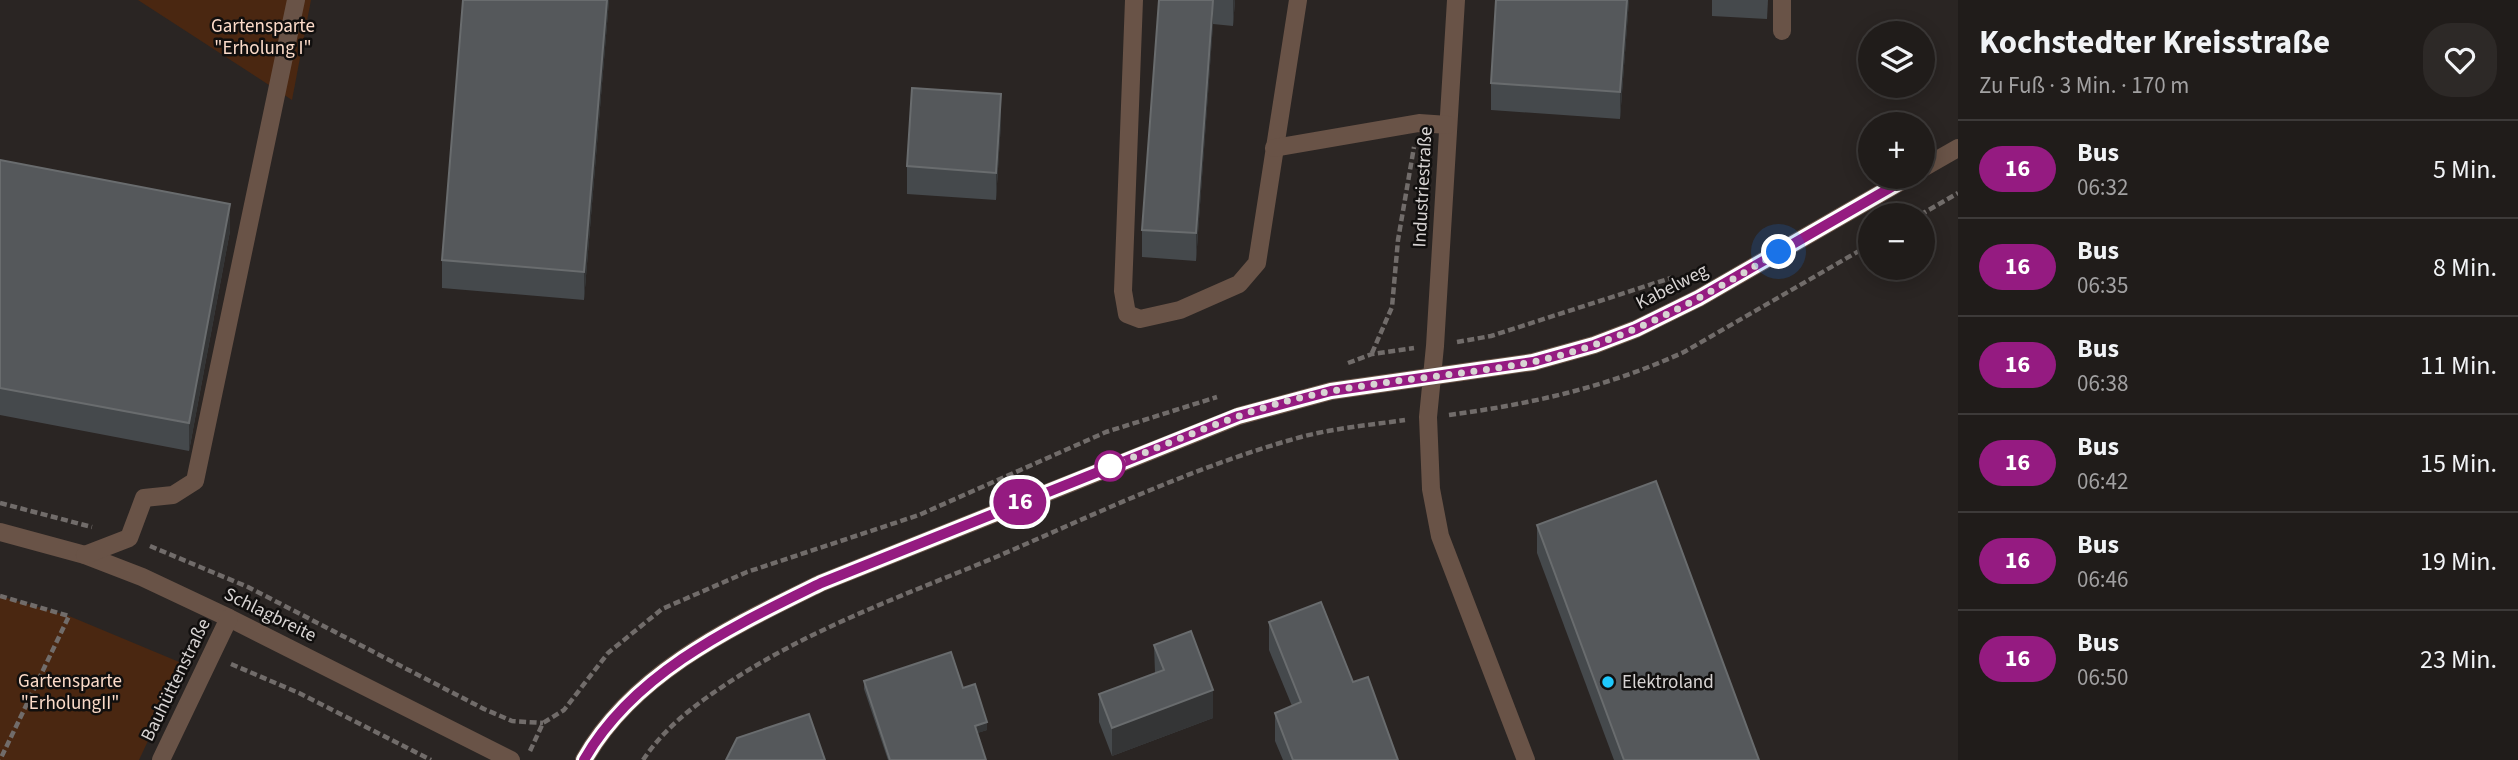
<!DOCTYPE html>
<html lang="de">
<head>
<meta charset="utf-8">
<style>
  :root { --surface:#201c1a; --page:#2d2927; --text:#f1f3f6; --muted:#a2a1a2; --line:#3d3a39 }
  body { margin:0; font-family:"Source Sans 3",sans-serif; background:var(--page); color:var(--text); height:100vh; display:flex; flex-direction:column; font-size:26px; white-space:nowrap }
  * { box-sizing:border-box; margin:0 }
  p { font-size:23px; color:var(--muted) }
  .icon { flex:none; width:38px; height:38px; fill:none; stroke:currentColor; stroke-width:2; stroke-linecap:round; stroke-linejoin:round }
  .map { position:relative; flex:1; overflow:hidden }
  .drawer { display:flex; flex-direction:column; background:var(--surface); width:560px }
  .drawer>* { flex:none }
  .badge { padding:0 14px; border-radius:23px; font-size:24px; line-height:46px }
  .fabs { position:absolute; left:1858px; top:21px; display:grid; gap:14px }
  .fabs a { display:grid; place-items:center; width:77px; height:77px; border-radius:50%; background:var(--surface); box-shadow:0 4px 18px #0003,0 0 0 2px var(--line); font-size:35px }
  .you { position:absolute; width:35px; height:35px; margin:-18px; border:5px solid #fff; border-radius:50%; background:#1a73e8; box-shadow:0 0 0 10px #1a73e833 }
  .map>.badge { position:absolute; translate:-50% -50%; box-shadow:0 0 0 4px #fff }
  .round { display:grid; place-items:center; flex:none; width:74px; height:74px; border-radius:28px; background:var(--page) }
  .overview { display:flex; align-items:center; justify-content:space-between; height:119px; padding:0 21px }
  h1 { font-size:33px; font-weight:700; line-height:52px }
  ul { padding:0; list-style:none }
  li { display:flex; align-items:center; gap:21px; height:98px; padding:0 21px; border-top:2px solid var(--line) }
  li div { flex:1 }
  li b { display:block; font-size:26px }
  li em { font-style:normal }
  li .badge { min-width:77px; font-weight:700; text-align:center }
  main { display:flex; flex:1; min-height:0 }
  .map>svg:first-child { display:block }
  .green { fill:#4a2711 }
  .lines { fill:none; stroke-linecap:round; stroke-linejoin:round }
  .path { stroke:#716c6a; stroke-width:4.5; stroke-dasharray:7 3.5; stroke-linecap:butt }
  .minor { stroke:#695347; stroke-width:18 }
  .wall { fill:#45494c }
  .shaded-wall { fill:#343536 }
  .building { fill:#55585b; stroke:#696c6e; stroke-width:2 }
  .line-casing { stroke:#fff; stroke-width:16 }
  .line { stroke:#951b81; stroke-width:10 }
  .walk { stroke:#d8d4d3; stroke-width:7; stroke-dasharray:0 12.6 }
  .stop-dot { fill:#fff; stroke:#951b81; stroke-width:3.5 }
  .poi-dot { fill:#1fc9fd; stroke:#110f0e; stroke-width:2.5 }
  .labels { text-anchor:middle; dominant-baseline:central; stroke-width:5; stroke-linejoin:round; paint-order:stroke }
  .park-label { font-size:19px; fill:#fcdbc9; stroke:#110f0e }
  .street-label { font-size:19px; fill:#d8d4d3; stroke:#110f0e }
  .poi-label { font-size:19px; fill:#d8d4d3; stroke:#110f0e; text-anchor:start }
</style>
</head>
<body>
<main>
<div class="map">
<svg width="1958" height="760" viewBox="0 0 1958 760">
  <rect width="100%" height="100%" fill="#2a2523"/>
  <g class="green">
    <path d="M 138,0 L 311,0 L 292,100 Z"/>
    <path d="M 0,596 L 69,616 L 184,664 L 139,760 L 0,760 Z"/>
  </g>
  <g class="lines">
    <g class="path">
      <path d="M 1920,215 L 1958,193"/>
      <path d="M 1457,342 L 1491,336 L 1671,278 L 1678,283"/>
      <path d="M 1372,353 L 1392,307 L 1398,240 L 1414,147"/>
      <path d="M 1348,363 L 1372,354 L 1414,348"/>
      <path d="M 1449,415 C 1531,404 1608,387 1684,352 L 1871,244"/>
      <path d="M 0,503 L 92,527"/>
      <path d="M 150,546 L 248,587 L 484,709 L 512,721 L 543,723"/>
      <path d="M 0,596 L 69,616 L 0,760"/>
      <path d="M 231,664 L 299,693 L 431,760"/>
      <path d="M 530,751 L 543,723 L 564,710 L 608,653 L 662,609 L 747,572 L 919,515 L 1106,432 L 1217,397"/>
      <path d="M 643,760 C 665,727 696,704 728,683 C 811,628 905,595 996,557 C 1096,514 1195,466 1301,437 C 1335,428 1370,425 1405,420"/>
    </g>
    <g class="minor">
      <path d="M 1134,0 L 1123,291 L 1127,314 L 1140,319 L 1180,310 L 1239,284 L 1257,263 L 1298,0"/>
      <path d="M 1456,0 L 1435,346 L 1428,417 L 1431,489 L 1440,536 L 1526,760"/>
      <path d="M 1782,31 L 1782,0"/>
      <path d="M 1274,148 L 1419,123 L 1448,125"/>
      <path d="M 1923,168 L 1958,148"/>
      <path d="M 0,532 L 85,555 L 142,577 L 229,618 L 511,760"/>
      <path d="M 85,555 L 129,538 L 144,498 L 173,495 L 195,481 L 296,0"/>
      <path d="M 161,760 L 229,618"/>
      <path d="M 584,760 C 633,672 734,626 821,583 L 1239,416 L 1331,391 L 1533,362 L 1594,345 L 1636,329 L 1699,298 L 1909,177"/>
    </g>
  </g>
  <g class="wall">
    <path d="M 463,0 L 609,0 L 584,300 L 442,288 L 442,260 Z"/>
    <path d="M 1159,0 L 1235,0 L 1233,26 L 1213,24 L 1196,261 L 1142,257 L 1142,230 Z"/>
    <path d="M 1629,0 L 1620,119 L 1491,110 L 1491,83 Z"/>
    <path d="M 1712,0 L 1768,0 L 1767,19 L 1712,16 Z"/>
    <path d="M 1001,122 L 996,200 L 907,194 L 907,166 Z"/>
    <path d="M 0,160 L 230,231 L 189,451 L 0,415 Z"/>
    <path d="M 1537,525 L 1759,760 L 1614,760 L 1537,553 Z"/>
    <path d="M 1269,622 L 1353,682 L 1398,760 L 1283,760 L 1275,741 L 1275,713 L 1292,706 L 1269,650 Z"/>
    <path d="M 1154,645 L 1213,718 L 1112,756 L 1099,722 L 1099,694 L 1155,673 Z"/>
    <path d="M 864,681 L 963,688 L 987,730 L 977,733 L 986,760 L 888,760 L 864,689 Z"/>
  </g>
  <g class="shaded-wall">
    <path d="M 607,0 L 609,0 L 584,300 L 584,272 Z"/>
    <path d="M 1213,0 L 1213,24 L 1196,261 L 1196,233 Z"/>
    <path d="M 1233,0 L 1235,0 L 1233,26 Z"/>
    <path d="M 1627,0 L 1629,0 L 1620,119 L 1620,92 Z"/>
    <path d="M 1001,94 L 1001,122 L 996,200 L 996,173 Z"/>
    <path d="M 230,204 L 230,231 L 189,451 L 189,423 Z"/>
    <path d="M 1213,690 L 1213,718 L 1112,756 L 1112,728 Z"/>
    <path d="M 987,722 L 987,730 L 975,734 L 975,726 Z"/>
  </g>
  <g class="building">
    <path d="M 463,0 L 607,0 L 584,272 L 442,260 Z"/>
    <path d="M 1159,0 L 1213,0 L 1196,233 L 1142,230 Z"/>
    <path d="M 1496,0 L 1627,0 L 1620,92 L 1491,83 Z"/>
    <path d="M 912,88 L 1001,94 L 996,173 L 907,166 Z"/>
    <path d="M 0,160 L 230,204 L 189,423 L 0,388 Z"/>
    <path d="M 1656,481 L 1759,760 L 1624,760 L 1537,525 Z"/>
    <path d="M 1321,602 L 1353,682 L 1368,677 L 1398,760 L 1293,760 L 1275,713 L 1301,702 L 1269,622 Z"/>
    <path d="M 1191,631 L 1213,690 L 1112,728 L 1099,694 L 1164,670 L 1154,645 Z"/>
    <path d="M 951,652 L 963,688 L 975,684 L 987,722 L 975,726 L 986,760 L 890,760 L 864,681 Z"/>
    <path d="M 809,714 L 825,760 L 726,760 L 737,738 Z"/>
  </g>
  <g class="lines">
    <defs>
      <path id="line" d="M 584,760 C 634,672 734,626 821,583 L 1238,416 L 1331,391 L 1533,362 L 1594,345 L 1636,329 L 1699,298 L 1909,177"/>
    </defs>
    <use href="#line" class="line-casing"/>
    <use href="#line" class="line"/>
    <path class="walk" d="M 1110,466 C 1172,443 1231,415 1295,399 C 1373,380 1454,377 1532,362 C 1621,344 1702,298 1779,252"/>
  </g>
  <circle class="stop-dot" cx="1110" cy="466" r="14"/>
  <circle class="poi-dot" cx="1608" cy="682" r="7"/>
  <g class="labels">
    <g class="park-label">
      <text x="263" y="26">Gartensparte<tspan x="263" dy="22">"Erholung I"</tspan></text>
      <text x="70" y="681">Gartensparte<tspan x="70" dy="22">"ErholungII"</tspan></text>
    </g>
    <g class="street-label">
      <text transform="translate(1423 187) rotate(-87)">Industriestraße</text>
      <text transform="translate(1672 287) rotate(-27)">Kabelweg</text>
      <text transform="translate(270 615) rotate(26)">Schlagbreite</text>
      <text transform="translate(176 680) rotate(-64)">Bauhüttenstraße</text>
    </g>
    <g class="poi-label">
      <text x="1622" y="682">Elektroland</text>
    </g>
  </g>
</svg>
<div class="fabs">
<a><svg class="icon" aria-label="layers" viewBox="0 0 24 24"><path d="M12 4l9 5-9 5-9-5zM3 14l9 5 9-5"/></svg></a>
<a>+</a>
<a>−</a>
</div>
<div class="you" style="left:1779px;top:252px"></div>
<b class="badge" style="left:1020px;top:502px;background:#951b81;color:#fff">16</b>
</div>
<section class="drawer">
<div class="overview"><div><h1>Kochstedter Kreisstraße</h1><p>Zu Fuß · 3 Min. · 170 m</p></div><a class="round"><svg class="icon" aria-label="heart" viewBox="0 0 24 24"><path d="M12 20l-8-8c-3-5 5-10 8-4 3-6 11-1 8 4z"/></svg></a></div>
<ul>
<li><span class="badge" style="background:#951b81;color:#fff">16</span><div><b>Bus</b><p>06:32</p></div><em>5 Min.</em></li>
<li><span class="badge" style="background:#951b81;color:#fff">16</span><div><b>Bus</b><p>06:35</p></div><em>8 Min.</em></li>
<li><span class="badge" style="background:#951b81;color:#fff">16</span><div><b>Bus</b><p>06:38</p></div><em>11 Min.</em></li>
<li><span class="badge" style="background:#951b81;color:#fff">16</span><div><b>Bus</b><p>06:42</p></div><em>15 Min.</em></li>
<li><span class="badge" style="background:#951b81;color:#fff">16</span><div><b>Bus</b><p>06:46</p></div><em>19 Min.</em></li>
<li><span class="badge" style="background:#951b81;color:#fff">16</span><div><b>Bus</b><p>06:50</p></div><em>23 Min.</em></li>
</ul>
</section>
</main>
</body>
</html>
